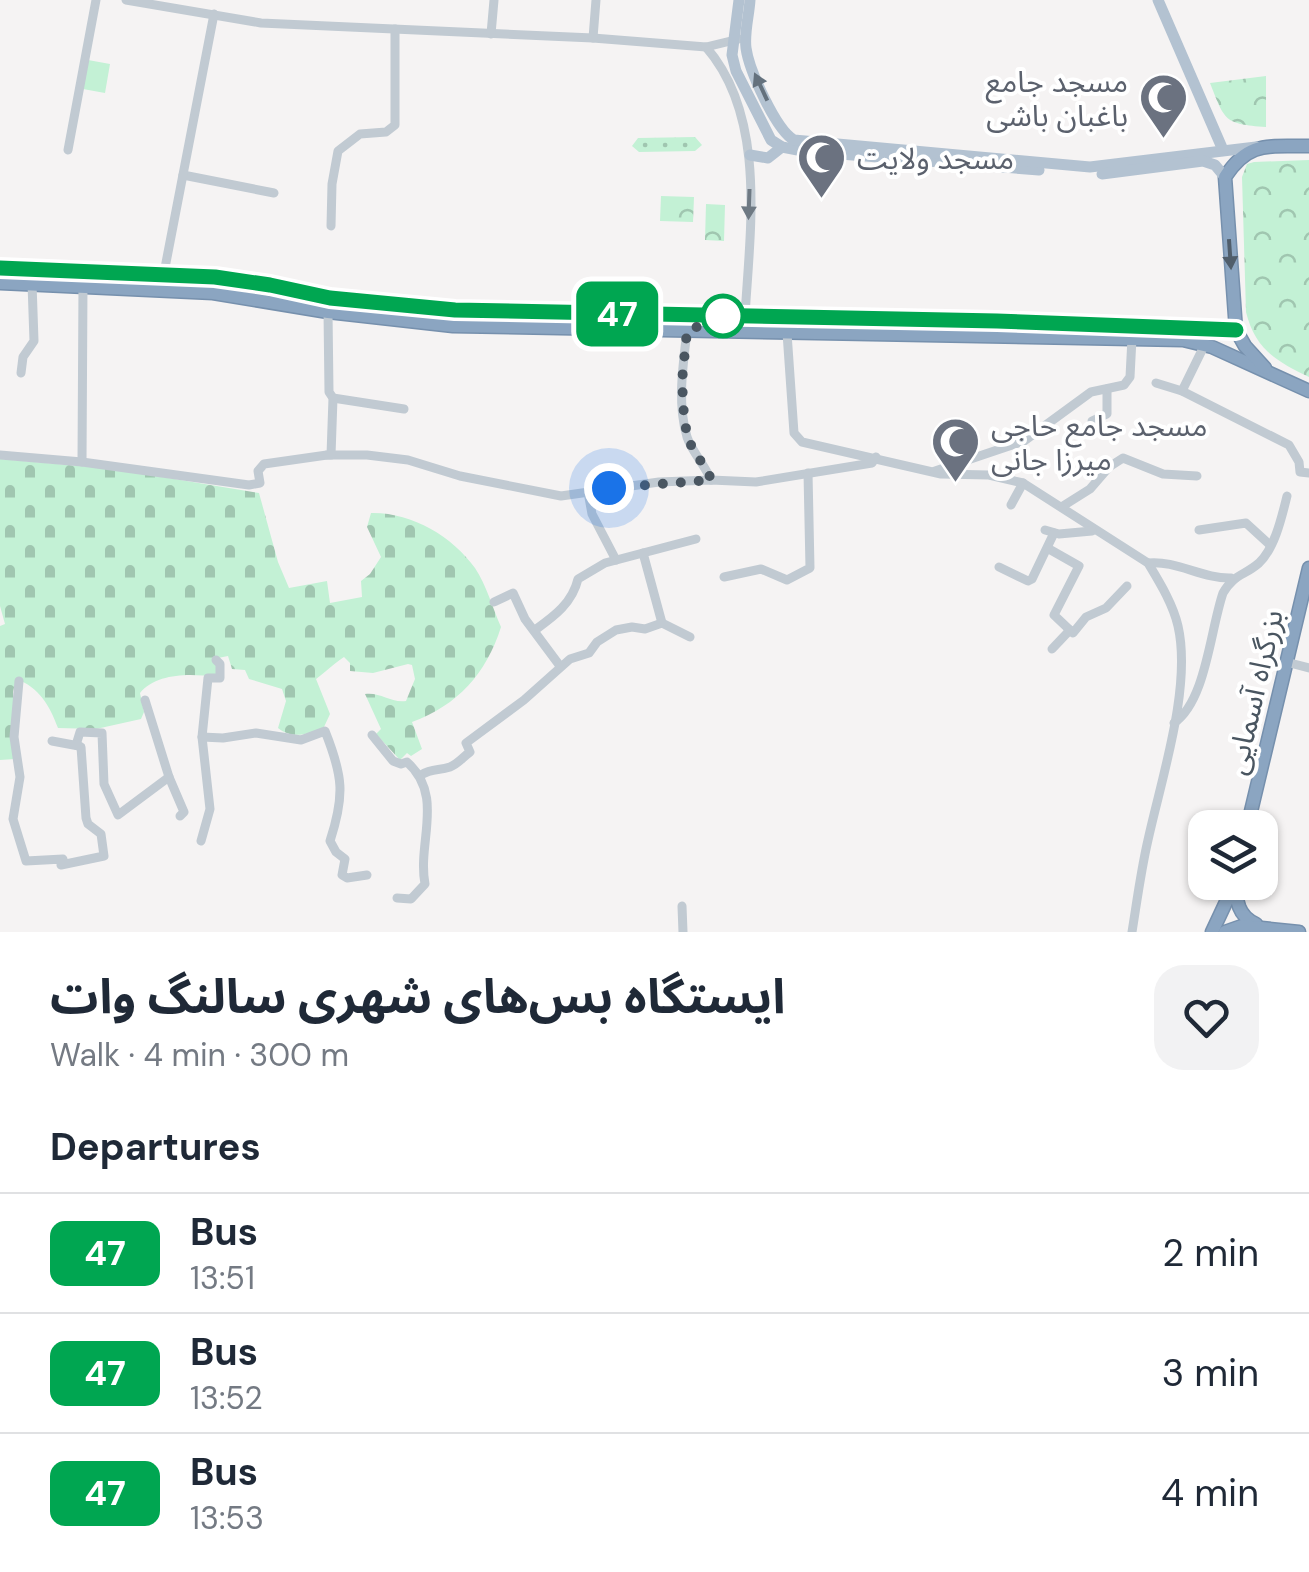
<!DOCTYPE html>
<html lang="en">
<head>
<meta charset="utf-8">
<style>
  :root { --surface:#fff; --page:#f2f2f3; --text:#1f2937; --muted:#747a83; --line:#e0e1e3 }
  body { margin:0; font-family:"DM Sans","Noto Sans Arabic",sans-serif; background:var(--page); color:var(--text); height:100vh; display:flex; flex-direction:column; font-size:38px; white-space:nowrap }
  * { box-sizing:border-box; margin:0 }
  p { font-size:32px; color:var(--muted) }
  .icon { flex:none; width:55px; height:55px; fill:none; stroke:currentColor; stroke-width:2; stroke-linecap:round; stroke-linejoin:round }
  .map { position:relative; height:932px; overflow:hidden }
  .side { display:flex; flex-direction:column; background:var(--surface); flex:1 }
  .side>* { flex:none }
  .badge { padding:0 20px; border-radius:15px; font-size:35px; line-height:65px }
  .buttons { position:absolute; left:1188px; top:810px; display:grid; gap:20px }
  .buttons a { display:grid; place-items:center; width:90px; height:90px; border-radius:20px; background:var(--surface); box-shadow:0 2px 8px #0004; font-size:50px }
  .you { position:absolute; width:50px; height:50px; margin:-25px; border:8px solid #fff; border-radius:50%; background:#1a73e8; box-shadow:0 0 0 15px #1a73e833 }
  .map>.badge { position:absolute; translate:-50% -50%; box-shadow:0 0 0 5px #fff }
  h2 { padding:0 50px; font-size:38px; line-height:90px }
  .round { display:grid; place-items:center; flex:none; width:105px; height:105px; border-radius:30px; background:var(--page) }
  .headline { display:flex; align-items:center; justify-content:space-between; height:170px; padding:0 50px }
  h1 { font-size:48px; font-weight:700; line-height:75px }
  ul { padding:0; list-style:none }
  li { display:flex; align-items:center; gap:30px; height:120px; padding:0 50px; border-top:2px solid var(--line) }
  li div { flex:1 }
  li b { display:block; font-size:38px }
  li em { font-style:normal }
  li .badge { min-width:110px; font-weight:700; text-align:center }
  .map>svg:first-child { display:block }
  .grass { fill:url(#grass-dots) }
  .cemetery { fill:url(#cemetery-stones) }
  .park { fill:url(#park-crowns) }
  .pitch { fill:#c3f1d5 }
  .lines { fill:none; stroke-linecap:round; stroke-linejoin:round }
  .highway-casing { stroke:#7690ad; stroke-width:15 }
  .minor { stroke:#c1cad2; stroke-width:9 }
  .major { stroke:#b3c2d1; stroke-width:11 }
  .highway { stroke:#8ba5c1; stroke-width:12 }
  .oneway { fill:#64717d }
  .oneway2 { fill:#6e7983 }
  .oneway3 { fill:#505e6b }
  .line-casing { stroke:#fff; stroke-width:22 }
  .line { stroke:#00a651; stroke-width:15 }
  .walk { stroke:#4a5661; stroke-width:10; stroke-dasharray:0 18 }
  .stop-dot { fill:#fff; stroke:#00a651; stroke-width:5 }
  .labels { text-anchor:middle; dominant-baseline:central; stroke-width:8; stroke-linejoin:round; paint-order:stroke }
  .worship-label { font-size:30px; fill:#5b616d; stroke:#fff; text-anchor:start }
  .street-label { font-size:30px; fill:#4a5661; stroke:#fff }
</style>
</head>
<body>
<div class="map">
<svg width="1309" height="932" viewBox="0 0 1309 932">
  <defs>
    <pattern id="grass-dots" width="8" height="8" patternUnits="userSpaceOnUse" patternTransform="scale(2.5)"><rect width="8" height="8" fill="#c3f1d5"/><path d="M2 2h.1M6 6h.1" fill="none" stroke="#a0c6b0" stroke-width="1.8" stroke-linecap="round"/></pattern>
    <pattern id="cemetery-stones" width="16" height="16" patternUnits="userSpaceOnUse" patternTransform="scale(2.5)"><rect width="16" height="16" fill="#c3f1d5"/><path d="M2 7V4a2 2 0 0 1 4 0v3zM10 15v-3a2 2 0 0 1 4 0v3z" fill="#a0c6b0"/></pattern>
    <pattern id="park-crowns" width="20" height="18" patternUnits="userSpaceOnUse" patternTransform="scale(2.5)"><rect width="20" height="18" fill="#c3f1d5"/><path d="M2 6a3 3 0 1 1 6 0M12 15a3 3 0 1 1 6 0" fill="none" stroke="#a0c6b0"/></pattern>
  </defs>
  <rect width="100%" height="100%" fill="#f5f3f3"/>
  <path class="grass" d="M 695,137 L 702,145 L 695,151 L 639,152 L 632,146 L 638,138 Z"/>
  <path class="cemetery" d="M 0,459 L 114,469 L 259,493 L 278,562 L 289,588 L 327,581 L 330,603 L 362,597 L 361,581 L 370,574 L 381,557 L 367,527 L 371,513 C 411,512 452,536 475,568 C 486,584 493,609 501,627 C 486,674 458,705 412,722 L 422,749 L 411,756 L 407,753 L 400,760 L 376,734 L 381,729 L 365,694 C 381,692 390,703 406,701 L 415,679 L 412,665 L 408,664 L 373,673 L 350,671 L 350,663 L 344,657 C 333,664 326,672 316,679 L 330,714 L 324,727 C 308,734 293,740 278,728 L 286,701 L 282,689 L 249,679 L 245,670 L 232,669 L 228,656 L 218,658 L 219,675 L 215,677 C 191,673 156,673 140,693 L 144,712 L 141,719 L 96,729 L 58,728 C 50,706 39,687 16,679 L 13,692 L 15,759 L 0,760 L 0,626 L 5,624 L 0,606 Z"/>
  <g class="park">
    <path d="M 1266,76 L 1266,127 C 1224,124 1225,121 1210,83 Z"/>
    <path d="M 1309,160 L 1309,377 C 1276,361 1255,349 1246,312 L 1242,177 L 1247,164 L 1254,162 Z"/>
    <path d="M 661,196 L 694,197 L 693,222 L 660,221 Z"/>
    <path d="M 706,204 L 725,205 L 724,241 L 705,240 Z"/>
  </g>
  <path class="pitch" d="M 88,60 L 110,64 L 105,93 L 83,89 Z"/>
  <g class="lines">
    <defs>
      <g id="highway">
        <path d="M 0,268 L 215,277 L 270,285 L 330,298 L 455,311 L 997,321 L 1236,330"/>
        <path d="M 0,283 L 213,293 L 328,312 L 453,326 L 1183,340 L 1212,347 L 1309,391"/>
        <path d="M 1265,368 L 1245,346 L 1236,330 L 1225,177 C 1249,140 1269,147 1309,146"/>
        <path d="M 1247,828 L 1309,568"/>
        <path d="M 1236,882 C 1236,901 1238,916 1256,924"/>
        <path d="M 1212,932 L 1234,885"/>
        <path d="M 1225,932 L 1242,926 L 1299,932"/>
      </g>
    </defs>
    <use href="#highway" class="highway-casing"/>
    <g class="minor">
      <path d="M 126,0 L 261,23 L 593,38 L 706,47 L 739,39"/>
      <path d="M 491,34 L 494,0"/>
      <path d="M 593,38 L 596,0"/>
      <path d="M 706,47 C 767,117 750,230 745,316"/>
      <path d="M 68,150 L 96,0"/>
      <path d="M 183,175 L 274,193"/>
      <path d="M 331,226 L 332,184 L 338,151 L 360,134 L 386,132 L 395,125 L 395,29"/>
      <path d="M 164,273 L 214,14"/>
      <path d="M 687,331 C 683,365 677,404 687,437 C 692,452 705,465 711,480"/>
      <path d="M 787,333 L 794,433 L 802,442 L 941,474 L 989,475 L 1023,483 L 1148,563 C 1160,583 1173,604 1178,626 C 1192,687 1161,780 1148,840 C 1141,870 1137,901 1132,932"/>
      <path d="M 21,373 L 23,357 L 34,341 L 32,283"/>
      <path d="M 1156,383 L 1182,391 L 1289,445 L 1299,462 L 1300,472 L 1309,473"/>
      <path d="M 1182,391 L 1205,344"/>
      <path d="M 333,398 L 404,409"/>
      <path d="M 1092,421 L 1107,414 L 1107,389"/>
      <path d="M 0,455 L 82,462 L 249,485 L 260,483 L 258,471 L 264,464 L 327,455 L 367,455 L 408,460 L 460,476 L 561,496 L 659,482 L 711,480 L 756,482 L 872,463 L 876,457"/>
      <path d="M 327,455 L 331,455 L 333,398 L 329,392 L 328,312"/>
      <path d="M 82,462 L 83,284"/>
      <path d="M 935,471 L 1024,441 L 1091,392 L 1124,385 L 1130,377 L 1132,338"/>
      <path d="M 588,492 L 592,514 L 616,560"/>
      <path d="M 1011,505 L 1023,483"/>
      <path d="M 1063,506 L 1090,489 L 1109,467 L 1123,458 L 1163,474 L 1197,476"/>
      <path d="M 1045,530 L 1059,534 L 1092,531"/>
      <path d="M 1199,530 L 1246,523 L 1270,545"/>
      <path d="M 1049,549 L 1079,566 L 1054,615 L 1073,633 L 1086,617 L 1106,608 L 1127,586"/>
      <path d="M 643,553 L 662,623"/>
      <path d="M 1148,563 C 1176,560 1203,579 1231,578"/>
      <path d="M 999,567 L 1028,581 L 1032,579 L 1054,533"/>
      <path d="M 724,577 L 761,569 L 787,580 L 810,568 L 808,473"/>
      <path d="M 494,602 L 513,593 L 525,619 L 560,666"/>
      <path d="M 535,630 C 553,617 572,604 578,579 L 605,563 L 696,539"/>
      <path d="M 1052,649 L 1070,630"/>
      <path d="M 1286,662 L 1309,668"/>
      <path d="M 19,681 L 14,737 L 20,777 L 13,819 L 26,861 L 63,859 L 61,865 L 104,856 L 101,834 L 88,824 L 86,818 L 81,747 L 76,745 L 80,732 L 102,733 L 104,784 L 118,815 L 169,777"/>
      <path d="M 145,700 L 169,777 L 184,812 L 180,816"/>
      <path d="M 1174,723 C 1206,701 1210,631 1223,593 C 1234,574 1244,576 1259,563 C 1275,548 1282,516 1287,496"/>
      <path d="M 372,735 L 393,761 L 401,764 L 407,762 C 445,796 417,842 425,884 L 411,899 L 397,898"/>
      <path d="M 202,737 L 223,738 L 256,733 L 301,740 L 325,731 C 343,776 345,795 330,841 L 336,852 L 345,859 L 342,875 L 347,878 L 367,875"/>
      <path d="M 52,741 L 79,746"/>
      <path d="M 421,775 C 432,768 439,771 450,767 C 458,764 463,757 470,752 L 466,743 L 524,700 L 570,659 L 589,653 L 597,642 L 616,630 L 632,627 L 645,629 L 662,623 L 690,637"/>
      <path d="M 201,841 L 210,809 L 202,737 L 208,678 L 220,678 L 220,664 L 216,660"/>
      <path d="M 682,906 L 683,932"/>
    </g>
    <g class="major">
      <path d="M 739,0 L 732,55 L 736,71 L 771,140 L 782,147 L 803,151 L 1039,170"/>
      <path d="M 750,0 C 749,16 744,33 746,48 C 749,70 776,130 794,140 L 1090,167 L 1256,147"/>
      <path d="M 1158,0 L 1223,150"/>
      <path d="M 750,155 L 768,158 L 782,147"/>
      <path d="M 1102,174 L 1203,161 L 1215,165 L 1225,177"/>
    </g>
    <use href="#highway" class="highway"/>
  </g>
  <defs><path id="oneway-solid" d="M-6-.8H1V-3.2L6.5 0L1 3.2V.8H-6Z" transform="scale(2.5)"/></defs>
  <use class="oneway" href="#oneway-solid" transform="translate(761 87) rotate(-115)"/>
  <use class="oneway2" href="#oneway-solid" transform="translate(749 204) rotate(92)"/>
  <use class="oneway3" href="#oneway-solid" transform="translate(1230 254) rotate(86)"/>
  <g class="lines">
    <defs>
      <path id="line" d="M 0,268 L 215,277 L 270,285 L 330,298 L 455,310 L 997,321 L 1236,330"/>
    </defs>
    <use href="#line" class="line-casing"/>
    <use href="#line" class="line"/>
    <path class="walk" d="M 609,488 L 712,480 L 688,440 L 684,417 L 682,381 L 687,331 L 723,316"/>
  </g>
  <defs>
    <symbol id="mosque-pin" viewBox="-11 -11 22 30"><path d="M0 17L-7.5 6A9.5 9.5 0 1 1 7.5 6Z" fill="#6b7280" stroke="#fff"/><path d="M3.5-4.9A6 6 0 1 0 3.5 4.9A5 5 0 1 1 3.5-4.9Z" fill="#fff"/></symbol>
  </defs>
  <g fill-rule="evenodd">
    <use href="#mosque-pin" x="1136" y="70" width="55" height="75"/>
    <use href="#mosque-pin" x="794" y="130" width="55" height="75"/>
    <use href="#mosque-pin" x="928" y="414" width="55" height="75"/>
  </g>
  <circle class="stop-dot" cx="723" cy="316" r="20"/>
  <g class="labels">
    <g class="worship-label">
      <text x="1128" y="81" text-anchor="end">مسجد جامع<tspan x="1128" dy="34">باغبان باشی</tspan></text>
      <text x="857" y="158">مسجد ولایت</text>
      <text x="991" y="425">مسجد جامع حاجی<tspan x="991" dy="34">میرزا جانی</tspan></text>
    </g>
    <g class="street-label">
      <text transform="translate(1254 692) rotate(-77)">بزرگراه آسمایی</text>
    </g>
  </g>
</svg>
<div class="buttons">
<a><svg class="icon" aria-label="layers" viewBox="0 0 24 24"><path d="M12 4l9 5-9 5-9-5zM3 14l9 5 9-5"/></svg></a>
</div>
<div class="you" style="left:609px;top:488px"></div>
<b class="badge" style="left:617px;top:314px;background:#00a651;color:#fff">47</b>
</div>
<section class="side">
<div class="headline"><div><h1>ایستگاه بس‌های شهری سالنگ وات</h1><p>Walk · 4 min · 300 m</p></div><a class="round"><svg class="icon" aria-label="heart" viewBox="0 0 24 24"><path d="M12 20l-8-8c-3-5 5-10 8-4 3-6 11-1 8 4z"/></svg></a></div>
<h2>Departures</h2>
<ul>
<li><span class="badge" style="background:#00a651;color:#fff">47</span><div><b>Bus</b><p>13:51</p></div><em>2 min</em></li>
<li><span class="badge" style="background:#00a651;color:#fff">47</span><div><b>Bus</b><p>13:52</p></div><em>3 min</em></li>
<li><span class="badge" style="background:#00a651;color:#fff">47</span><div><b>Bus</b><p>13:53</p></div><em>4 min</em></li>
</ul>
</section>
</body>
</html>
